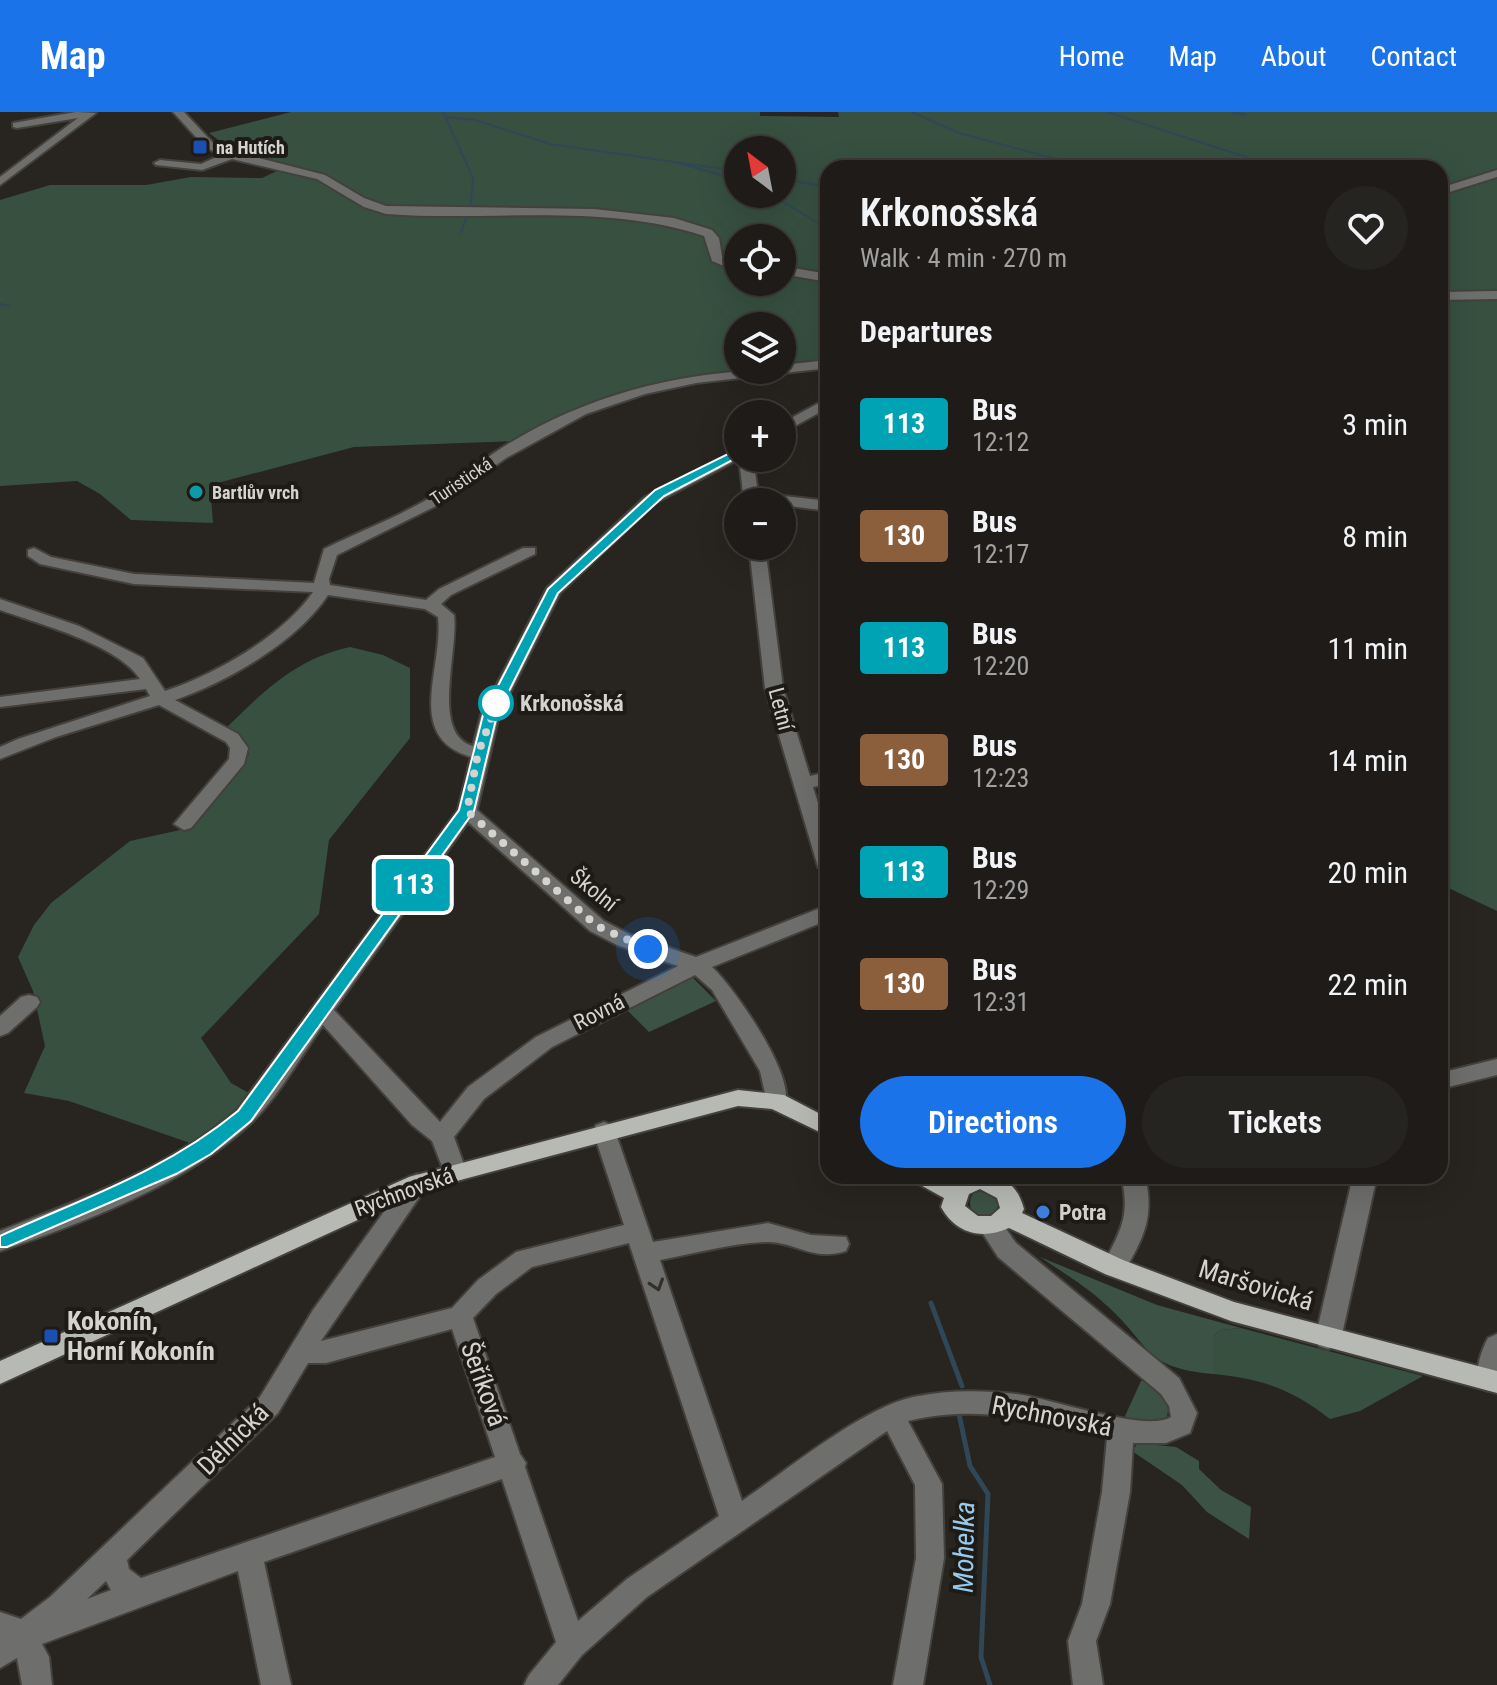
<!DOCTYPE html>
<html lang="en">
<head>
<meta charset="utf-8">
<style>
  :root { --surface:#1e1b18; --page:#262421; --text:#f1f3f6; --muted:#a1a1a2; --line:#3c3937; --accent:#1a73e8 }
  body { margin:0; font-family:"Roboto Condensed",sans-serif; background:var(--page); color:var(--text); height:100vh; display:flex; flex-direction:column; font-size:30px; white-space:nowrap }
  * { box-sizing:border-box; margin:0 }
  p { font-size:26px; color:var(--muted) }
  .icon { flex:none; width:44px; height:44px; fill:none; stroke:currentColor; stroke-width:2; stroke-linecap:round; stroke-linejoin:round }
  .map { position:relative; flex:1; overflow:hidden }
  .details { position:absolute; left:820px; top:48px; width:628px; height:1024px; display:flex; flex-direction:column; background:var(--surface); border-radius:24px; box-shadow:0 8px 32px #0002,0 0 0 2px var(--line) }
  .details>* { flex:none }
  .badge { padding:0 16px; border-radius:6px; font-size:28px; line-height:52px }
  .needle { width:52px; rotate:328deg }
  .fabs { position:absolute; left:724px; top:24px; display:grid; gap:16px }
  .fabs a { display:grid; place-items:center; width:72px; height:72px; border-radius:50%; background:var(--surface); box-shadow:0 8px 32px #0002,0 0 0 2px var(--line); font-size:40px }
  .you { position:absolute; width:40px; height:40px; margin:-20px; border:6px solid #fff; border-radius:50%; background:#1a73e8; box-shadow:0 0 0 12px #1a73e833 }
  .map>.badge { position:absolute; translate:-50% -50%; box-shadow:0 0 0 4px #fff }
  h2 { padding:0 40px; font-size:30px; line-height:72px }
  .round { display:grid; place-items:center; flex:none; width:84px; height:84px; border-radius:42px; background:var(--page) }
  .head { display:flex; align-items:center; justify-content:space-between; height:136px; padding:0 40px }
  h1 { font-size:38px; font-weight:600; line-height:60px }
  .button { display:flex; gap:16px; margin-top:auto; padding:16px 40px }
  .button a { flex:1; height:92px; border-radius:48px; background:var(--accent); color:#fff; font-size:32px; font-weight:600; line-height:92px; text-align:center }
  .button a+a { background:var(--page); color:var(--text) }
  ul { padding:0; list-style:none }
  li { display:flex; align-items:center; gap:24px; height:112px; padding:0 40px }
  li div { flex:1 }
  li b { display:block; font-size:30px }
  li em { font-style:normal }
  li .badge { min-width:88px; font-weight:700; text-align:center }
  header { display:flex; align-items:center; gap:48px; box-sizing:border-box; height:112px; padding:0 40px; background:var(--accent); color:#fff }
  header strong { font-size:38px }
  nav { display:flex; gap:44px; margin-inline-start:auto; font-size:28px }
  .map>svg:first-child { display:block }
  .green { fill:#3c5244 }
  .forest { fill:#375040; fill-rule:evenodd }
  .lines { fill:none; stroke-linecap:round; stroke-linejoin:round }
  .stream-far1 { stroke:#2f4757; stroke-width:2 }
  .stream { stroke:#2f4757; stroke-width:5 }
  .minor-casing { stroke:#44403c; stroke-width:4 }
  .major-casing { stroke:#44403c; stroke-width:4 }
  .minor { fill:#6e6f6c; fill-rule:evenodd }
  .major { fill:#b7bab4; fill-rule:evenodd }
  .oneway { stroke:#32302c }
  .line { fill:#00a3b4; stroke:#fff; stroke-width:2 }
  .walk { stroke:#d5d3d0; stroke-width:8; stroke-dasharray:0 14.4 }
  .transit-dot { fill:#1a4fb4; stroke:#1e1b16; stroke-width:3 }
  .culture-dot { fill:#0f9aa8; stroke:#1e1b16; stroke-width:3 }
  .stop-dot { fill:#fff; stroke:#00a3b4; stroke-width:4 }
  .shop-dot { fill:#3f7fe0; stroke:#1e1b16; stroke-width:3 }
  .labels { text-anchor:middle; dominant-baseline:central; stroke-width:8; stroke-linejoin:round; paint-order:stroke }
  .far-poi-label { font-size:18px; font-weight:bold; fill:#d5d3d0; stroke:#1e1b16; text-anchor:start }
  .far-street-label { font-size:18px; fill:#d5d3d0; stroke:#1e1b16 }
  .stop-label { font-size:22px; font-weight:bold; fill:#d5d3d0; stroke:#1e1b16; text-anchor:start }
  .street-label { font-size:22px; fill:#d5d3d0; stroke:#1e1b16 }
  .poi-label { font-size:22px; font-weight:bold; fill:#d5d3d0; stroke:#1e1b16; text-anchor:start }
  .near-street-label { font-size:26px; fill:#d5d3d0; stroke:#1e1b16 }
  .near-poi-label { font-size:26px; font-weight:bold; fill:#d5d3d0; stroke:#1e1b16; text-anchor:start }
  .near-water-label { font-size:28px; font-style:italic; fill:#99caec; stroke:#1e1b16 }
</style>
</head>
<body>
<header>
<strong>Map</strong>
<nav><a>Home</a><a>Map</a><a>About</a><a>Contact</a></nav>
</header>
<div class="map">
<svg width="1497" height="1573" viewBox="0 0 1497 1573">
  <rect width="100%" height="100%" fill="#282420"/>
  <g class="green">
    <path d="M 691,864 L 716,889 L 649,920 L 624,895 Z"/>
    <circle cx="984" cy="1091" r="14"/>
    <path d="M 1040,1145 L 1157,1193 L 1241,1216 L 1220,1218 L 1214,1224 L 1214,1262 C 1141,1256 1152,1233 1105,1192 C 1086,1174 1062,1160 1040,1145 Z"/>
    <path d="M 1141,1269 L 1149,1269 L 1169,1292 L 1167,1305 L 1147,1311 L 1128,1308 L 1125,1304 Z"/>
    <path d="M 1138,1331 L 1176,1335 L 1199,1349 L 1199,1357 L 1221,1378 L 1251,1395 L 1249,1427 L 1207,1400 L 1182,1373 L 1132,1339 Z"/>
  </g>
  <g class="forest">
    <path d="M 291,0 L 760,0 L 760,4 L 839,5 L 838,0 L 1497,0 L 1497,799 L 1440,772 L 1440,56 L 828,56 L 828,248 L 782,253 L 782,214 L 738,214 L 738,258 L 623,280 L 555,307 L 515,329 L 354,335 L 210,373 L 213,411 L 131,408 L 100,382 L 77,369 L 0,374 L 0,88 L 50,73 L 146,73 L 191,65 L 262,66 L 281,57 L 282,51 L 226,34 L 209,21 ZM 738,38 L 782,38 L 782,82 L 738,82 ZM 738,126 L 782,126 L 782,170 L 738,170 Z"/>
    <path d="M 350,535 L 383,543 L 410,556 L 410,626 L 329,728 L 319,802 L 201,926 L 231,971 L 249,981 L 227,1009 L 190,1031 L 69,989 L 24,981 L 45,934 L 33,879 L 18,845 L 34,813 L 51,791 L 130,729 L 189,716 L 249,642 L 226,616 C 264,579 297,546 350,535 Z"/>
    <path d="M 1241,1216 L 1423,1264 L 1360,1299 L 1330,1307 C 1291,1277 1263,1267 1214,1262 L 1214,1224 L 1220,1218 Z"/>
  </g>
  <g class="lines">
    <g class="stream-far1">
      <path d="M 443,0 L 445,5 L 475,8 L 550,32 L 738,59"/>
      <path d="M 912,0 L 959,21 L 1090,56"/>
      <path d="M 1107,0 L 1246,45"/>
      <path d="M 1232,0 L 1246,3"/>
      <path d="M 446,6 L 473,66 L 470,98"/>
      <path d="M 675,50 L 738,68"/>
      <path d="M 782,67 L 828,75"/>
      <path d="M 770,82 L 828,117"/>
      <path d="M 461,121 L 466,106"/>
      <path d="M 0,192 L 10,194"/>
    </g>
    <g class="stream">
      <path d="M 931,1191 L 962,1274"/>
      <path d="M 959,1302 L 970,1354 L 988,1382 L 981,1545 L 990,1573"/>
    </g>
    <defs>
      <g id="minor">
        <path d="M 76,0 L 96,1 L 0,73 L 0,65 L 78,6 L 17,16 L 13,15 L 13,11 Z"/>
        <path d="M 173,0 L 184,0 L 213,31 L 224,37 L 325,63 L 364,86 L 386,94 L 594,97 L 674,106 L 712,118 L 719,126 L 722,144 L 738,151 L 738,160 L 712,149 L 704,124 C 601,90 492,110 386,102 L 364,95 L 317,67 L 232,47 L 202,58 L 156,53 L 154,51 L 160,48 L 201,52 L 221,43 L 205,35 Z"/>
        <path d="M 1497,58 L 1497,65 L 1440,83 L 1440,76 Z"/>
        <path d="M 782,154 L 828,162 L 828,170 L 782,162 Z"/>
        <path d="M 1497,179 L 1497,187 L 1440,188 L 1440,180 Z"/>
        <path d="M 828,248 L 828,256 L 696,271 L 645,282 L 586,302 L 506,346 L 448,388 L 337,443 L 329,467 L 330,473 L 426,488 L 439,477 L 523,436 L 535,436 L 535,442 L 451,483 L 441,492 L 454,503 C 459,538 430,622 473,634 L 481,603 L 547,476 L 645,385 L 738,338 L 738,346 L 753,346 L 758,381 L 828,389 L 828,399 L 782,393 L 782,390 L 744,390 L 739,347 L 655,391 L 560,481 L 499,603 L 477,698 L 604,809 L 631,823 L 696,845 L 828,793 L 828,808 L 712,855 C 733,874 799,968 784,995 L 768,995 L 760,959 L 712,878 L 695,863 L 552,935 L 484,987 L 454,1025 L 467,1061 L 463,1067 L 455,1070 L 447,1067 L 432,1029 L 412,1013 L 323,913 C 301,944 277,987 250,1012 C 188,1071 81,1112 0,1139 L 0,1119 C 84,1086 167,1057 237,998 L 458,698 L 471,645 C 403,625 444,556 438,505 L 425,497 L 328,483 C 297,530 227,570 175,588 L 238,622 L 248,636 L 244,652 L 191,716 L 184,718 L 174,712 L 229,647 L 230,636 L 226,630 L 159,593 L 56,625 L 0,647 L 0,635 L 18,627 L 150,584 L 146,577 L 0,595 L 0,585 L 140,567 C 117,532 39,512 0,498 L 0,487 L 79,514 L 143,546 L 165,579 C 214,563 283,524 313,480 L 134,472 L 40,452 L 28,444 L 28,438 L 34,436 L 51,445 L 134,462 L 314,471 L 324,437 C 362,418 404,403 439,380 C 458,368 475,354 494,341 C 580,284 680,258 782,258 L 782,253 ZM 468,710 L 590,819 L 617,833 L 678,854 L 536,925 L 468,975 L 440,1010 L 334,898 Z"/>
        <path d="M 828,286 L 828,296 L 782,321 L 782,311 Z"/>
        <path d="M 749,434 L 765,434 L 783,576 L 810,664 L 828,660 L 828,672 L 813,675 L 828,723 L 828,761 L 818,755 L 765,576 Z"/>
        <path d="M 29,883 L 37,885 L 40,890 L 37,895 L 8,921 L 0,924 L 0,904 L 21,885 Z"/>
        <path d="M 1497,947 L 1497,963 L 1440,977 L 1440,961 Z"/>
        <path d="M 604,1010 L 612,1013 L 615,1019 L 653,1130 L 768,1111 L 811,1123 L 846,1125 L 849,1132 L 846,1139 C 812,1150 795,1129 766,1130 C 731,1131 694,1142 660,1148 L 742,1389 C 787,1358 862,1296 913,1285 C 947,1278 982,1278 1016,1282 C 1050,1286 1146,1321 1171,1305 L 1169,1294 L 1161,1282 L 998,1145 L 978,1114 L 982,1107 C 1000,1101 1006,1118 1016,1131 L 1179,1266 L 1197,1301 L 1190,1321 L 1166,1331 L 1133,1331 L 1130,1380 L 1110,1492 L 1096,1529 L 1103,1573 L 1073,1573 L 1068,1529 L 1082,1492 L 1102,1380 L 1107,1326 C 1041,1308 976,1292 908,1309 L 942,1372 L 944,1446 L 923,1573 L 893,1573 L 916,1446 L 915,1373 L 887,1319 L 647,1485 L 582,1543 L 558,1573 L 524,1573 L 529,1563 L 556,1530 L 502,1367 L 264,1450 L 291,1573 L 261,1573 L 238,1459 L 42,1532 L 49,1545 L 52,1573 L 22,1573 L 17,1546 L 0,1556 L 0,1500 L 21,1507 L 50,1485 L 260,1285 L 313,1198 L 409,1065 L 417,1062 L 425,1065 L 429,1071 L 321,1229 L 452,1196 L 478,1168 L 516,1140 L 624,1113 L 593,1019 L 596,1013 ZM 629,1131 L 719,1404 L 627,1467 L 578,1509 L 525,1355 L 526,1351 L 520,1342 L 473,1206 L 496,1182 L 532,1155 ZM 452,1217 L 495,1345 L 141,1466 L 129,1457 L 127,1448 L 278,1301 L 308,1251 L 326,1251 ZM 106,1469 L 111,1478 L 87,1487 Z"/>
        <path d="M 1121,1064 L 1145,1064 C 1155,1106 1143,1126 1123,1162 L 1114,1165 L 1105,1162 L 1102,1155 C 1120,1119 1131,1105 1121,1064 Z"/>
        <path d="M 1353,1064 L 1377,1064 L 1341,1227 L 1337,1234 L 1328,1237 L 1319,1234 L 1315,1227 Z"/>
        <path d="M 1497,1222 L 1497,1276 L 1489,1279 L 1480,1276 C 1473,1262 1481,1239 1488,1226 Z"/>
      </g>
      <g id="major">
        <path d="M 738,978 L 784,983 L 828,1006 L 828,1024 L 772,997 L 738,994 L 423,1078 L 0,1272 L 0,1249 L 409,1065 Z"/>
        <path d="M 911,1064 L 943,1064 L 953,1069 C 985,1056 1014,1060 1024,1097 L 1022,1101 L 1123,1148 L 1234,1190 L 1497,1259 L 1497,1281 L 1231,1209 L 1105,1162 L 1009,1116 C 982,1128 956,1122 941,1095 L 944,1086 L 915,1070 ZM 980,1077 L 997,1086 L 1000,1096 L 991,1104 L 978,1104 L 965,1094 L 969,1082 Z"/>
      </g>
    </defs>
    <use href="#minor" class="minor-casing"/>
    <use href="#major" class="major-casing"/>
    <use href="#minor" class="minor"/>
    <use href="#major" class="major"/>
  </g>
  <defs><path id="oneway-chevron" d="M-2-3.5L2.5 0L-2 3.5" fill="none" stroke-width="1.6" stroke-linecap="round" stroke-linejoin="round" transform="scale(2)"/></defs>
  <use class="oneway" href="#oneway-chevron" transform="translate(657 1173) rotate(72)"/>
  <path class="line" d="M 734,339 L 744,342 L 664,384 L 558,481 L 497,603 L 474,699 L 251,1009 L 211,1042 L 176,1062 L 7,1135 L 0,1135 L 0,1124 C 81,1087 164,1060 238,999 L 459,698 L 483,603 L 548,477 L 655,378 Z"/>
  <g class="lines">
    <path class="walk" d="M 496,591 L 502,579 L 478,641 L 467,699 L 597,814 L 648,837"/>
  </g>
  <g class="transit-dot">
    <rect x="192" y="27" width="16" height="16" rx="4"/>
    <rect x="43" y="1216" width="16" height="16" rx="4"/>
  </g>
  <circle class="culture-dot" cx="196" cy="380" r="8"/>
  <circle class="stop-dot" cx="496" cy="591" r="16"/>
  <circle class="shop-dot" cx="1043" cy="1100" r="8"/>
  <g class="labels">
    <g class="far-poi-label">
      <text x="216" y="35">na Hutích</text>
      <text x="212" y="380">Bartlův vrch</text>
    </g>
    <g class="far-street-label">
      <text transform="translate(461 369) rotate(-34)">Turistická</text>
    </g>
    <g class="stop-label">
      <text x="520" y="591">Krkonošská</text>
    </g>
    <g class="street-label">
      <text transform="translate(781 597) rotate(75)">Letní</text>
      <text transform="translate(594 778) rotate(39)">Školní</text>
      <text transform="translate(599 900) rotate(-27)">Rovná</text>
      <text transform="translate(404 1080) rotate(-20)">Rychnovská</text>
    </g>
    <g class="poi-label">
      <text x="1059" y="1100">Potra</text>
    </g>
    <g class="near-street-label">
      <text transform="translate(1256 1173) rotate(17)">Maršovická</text>
      <text transform="translate(484 1272) rotate(70)">Šeříková</text>
      <text transform="translate(1052 1304) rotate(11)">Rychnovská</text>
      <text transform="translate(233 1327) rotate(-45)">Dělnická</text>
    </g>
    <g class="near-poi-label">
      <text x="67" y="1209">Kokonín,<tspan x="67" dy="30">Horní Kokonín</tspan></text>
    </g>
    <g class="near-water-label">
      <text transform="translate(964 1435) rotate(-89)">Mohelka</text>
    </g>
  </g>
</svg>
<div class="fabs">
<a><svg class="needle" viewBox="-14 -14 28 28"><path d="M0-13l5 13h-10z" fill="#e53935"/><path d="M0 13l5-13h-10z" fill="#a1a1a2"/></svg></a>
<a><svg class="icon" aria-label="locate" viewBox="0 0 24 24"><circle cx="12" cy="12" r="6"/><path d="M12 2v4M12 18v4M2 12h4M18 12h4"/></svg></a>
<a><svg class="icon" aria-label="layers" viewBox="0 0 24 24"><path d="M12 4l9 5-9 5-9-5zM3 14l9 5 9-5"/></svg></a>
<a>+</a>
<a>−</a>
</div>
<div class="you" style="left:648px;top:837px"></div>
<b class="badge" style="left:413px;top:773px;background:#00a3b4;color:#fff">113</b>
<section class="details">
<div class="head"><div><h1>Krkonošská</h1><p>Walk · 4 min · 270 m</p></div><a class="round"><svg class="icon" aria-label="heart" viewBox="0 0 24 24"><path d="M12 20l-8-8c-3-5 5-10 8-4 3-6 11-1 8 4z"/></svg></a></div>
<h2>Departures</h2>
<ul>
<li><span class="badge" style="background:#00a3b4;color:#fff">113</span><div><b>Bus</b><p>12:12</p></div><em>3 min</em></li>
<li><span class="badge" style="background:#8b5e3c;color:#fff">130</span><div><b>Bus</b><p>12:17</p></div><em>8 min</em></li>
<li><span class="badge" style="background:#00a3b4;color:#fff">113</span><div><b>Bus</b><p>12:20</p></div><em>11 min</em></li>
<li><span class="badge" style="background:#8b5e3c;color:#fff">130</span><div><b>Bus</b><p>12:23</p></div><em>14 min</em></li>
<li><span class="badge" style="background:#00a3b4;color:#fff">113</span><div><b>Bus</b><p>12:29</p></div><em>20 min</em></li>
<li><span class="badge" style="background:#8b5e3c;color:#fff">130</span><div><b>Bus</b><p>12:31</p></div><em>22 min</em></li>
</ul>
<div class="button"><a>Directions</a><a>Tickets</a></div>
</section>
</div>
</body>
</html>
